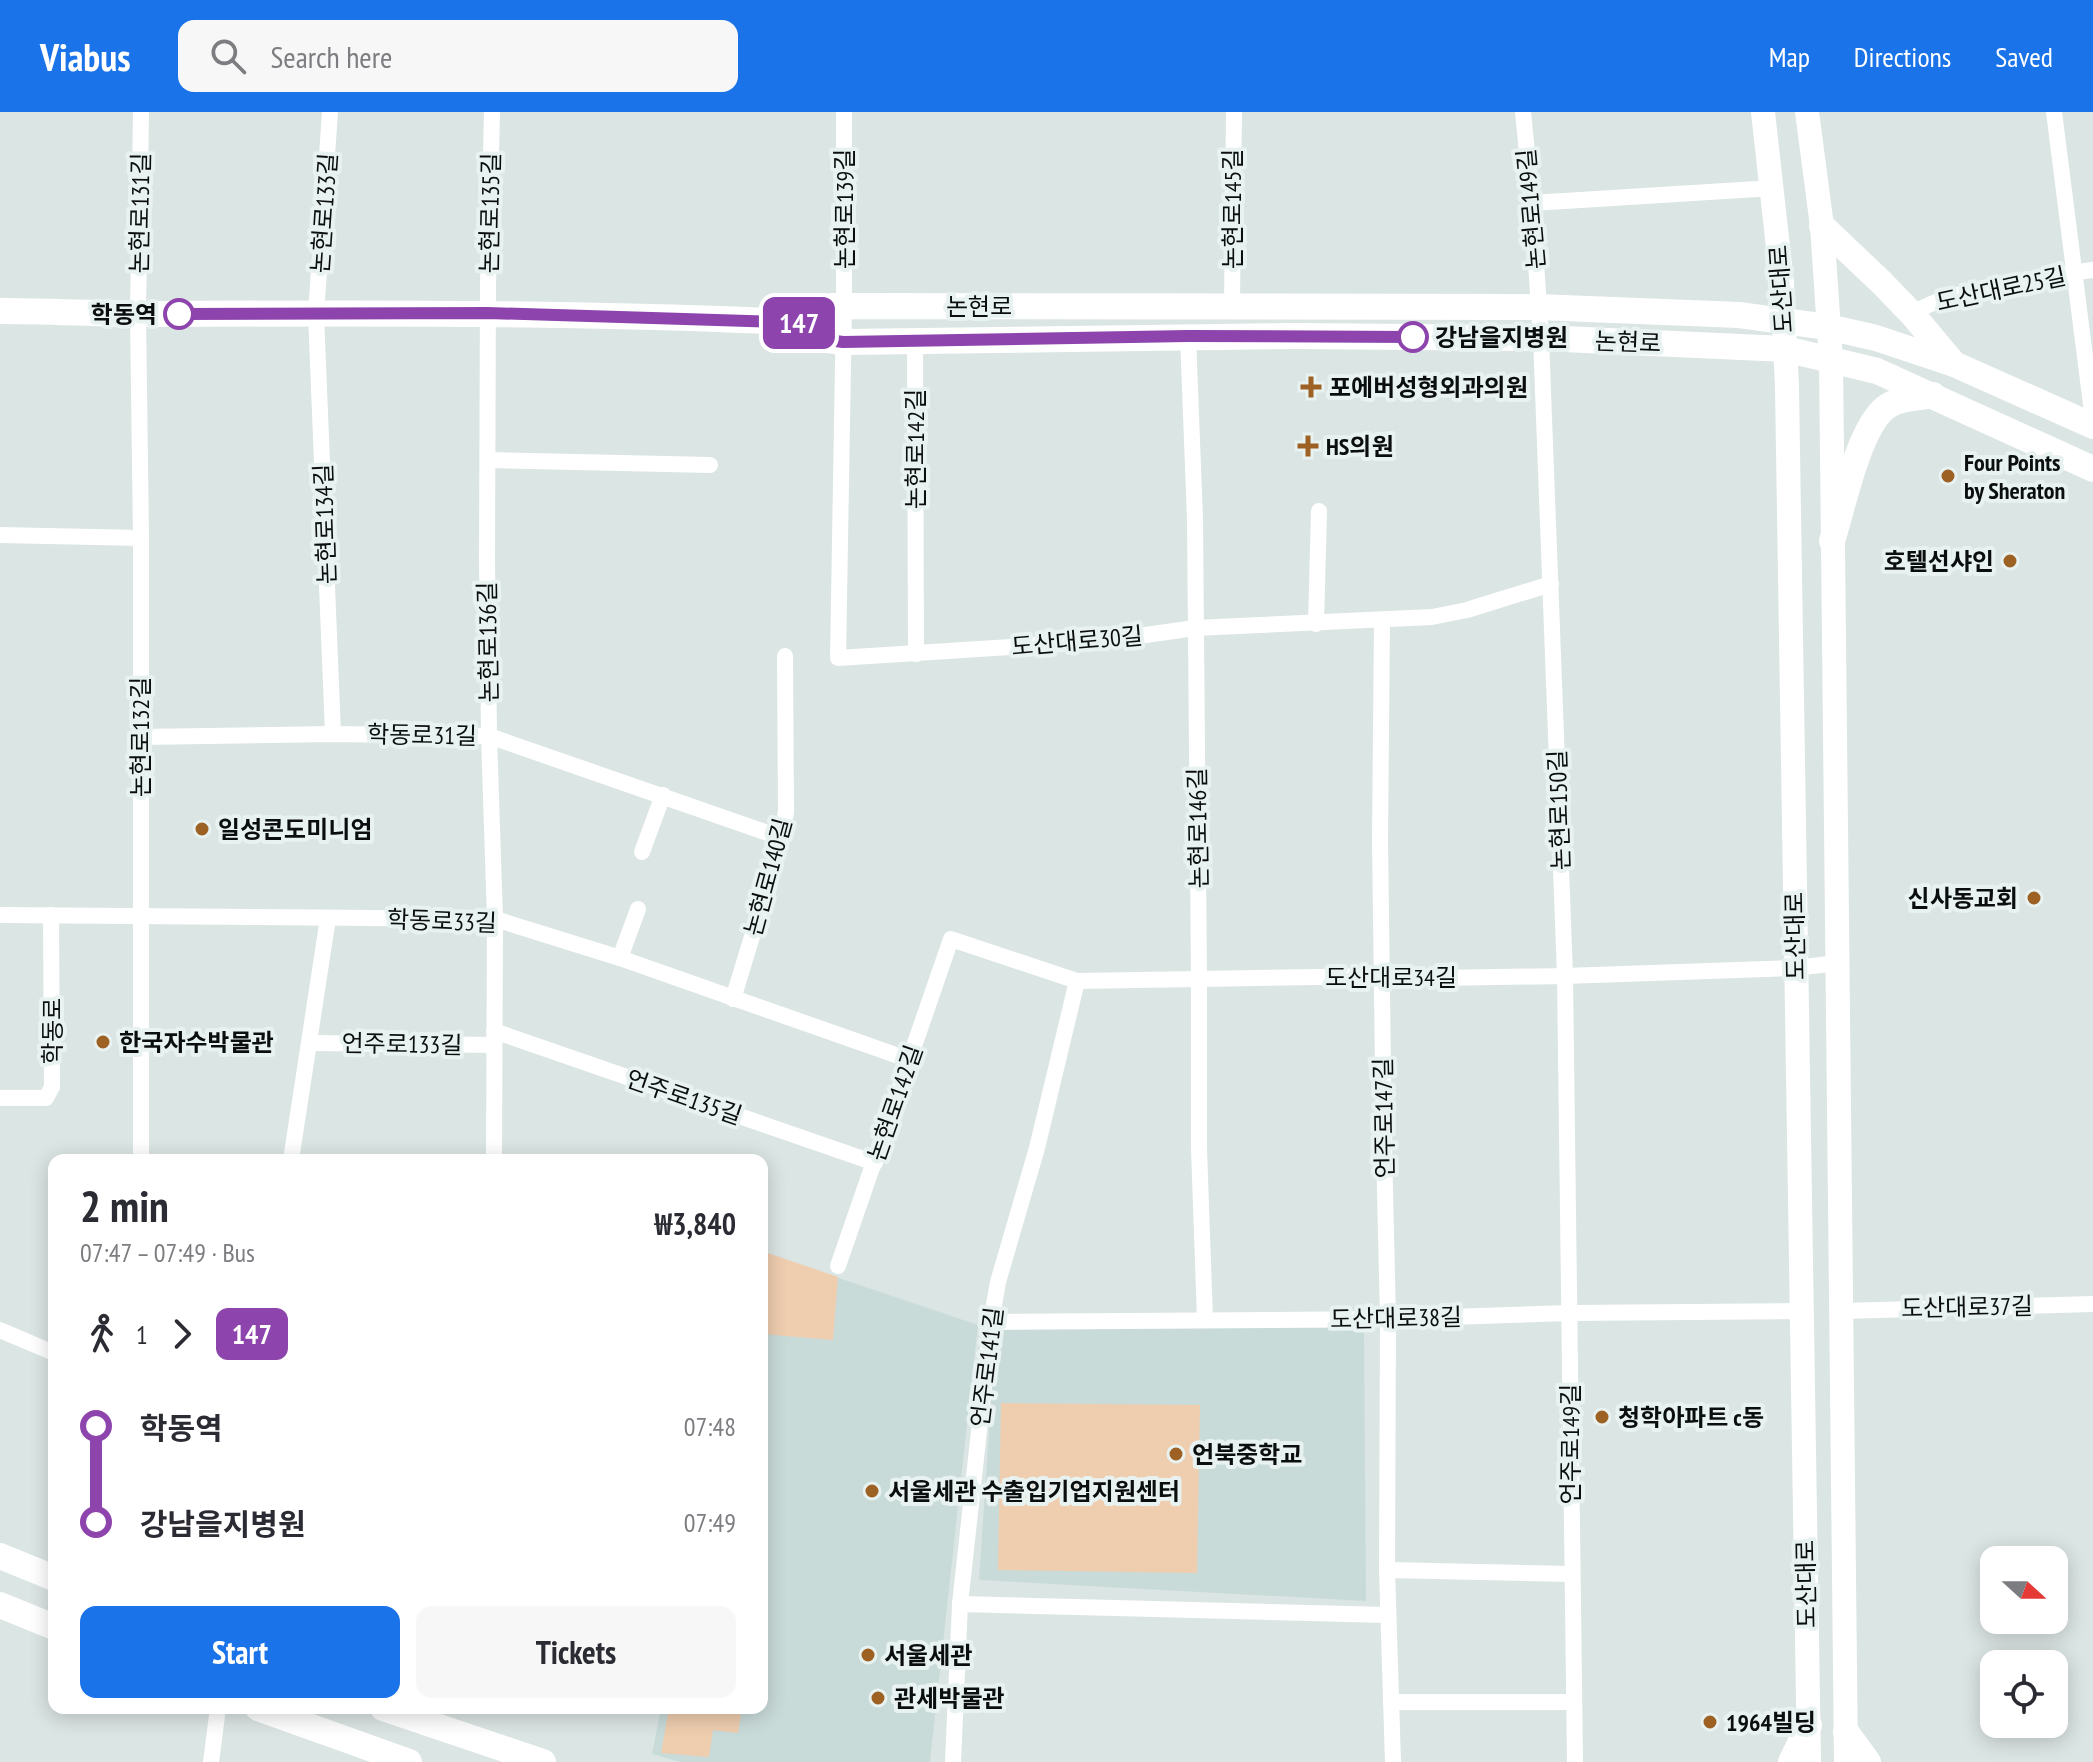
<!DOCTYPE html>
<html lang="en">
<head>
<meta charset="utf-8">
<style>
  :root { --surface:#fff; --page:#f7f7f7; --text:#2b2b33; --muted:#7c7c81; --accent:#1a73e8 }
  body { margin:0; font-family:"PT Sans Narrow","Noto Sans KR",sans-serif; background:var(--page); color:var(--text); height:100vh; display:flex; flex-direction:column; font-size:30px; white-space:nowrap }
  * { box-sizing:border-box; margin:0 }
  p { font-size:26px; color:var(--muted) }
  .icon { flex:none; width:44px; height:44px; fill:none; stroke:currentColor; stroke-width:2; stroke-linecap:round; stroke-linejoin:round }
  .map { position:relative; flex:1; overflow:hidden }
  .side { position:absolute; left:48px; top:1042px; width:720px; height:560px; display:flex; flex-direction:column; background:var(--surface); border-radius:16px; box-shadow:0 4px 20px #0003 }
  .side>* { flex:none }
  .badge { padding:0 16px; border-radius:12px; font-size:28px; line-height:52px }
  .needle { width:52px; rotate:111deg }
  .fabs { position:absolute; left:1980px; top:1434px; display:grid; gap:16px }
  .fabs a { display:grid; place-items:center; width:88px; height:88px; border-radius:16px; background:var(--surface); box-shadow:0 4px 20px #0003; font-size:40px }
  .map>.badge { position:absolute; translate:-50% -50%; box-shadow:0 0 0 4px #fff }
  .legs { display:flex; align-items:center; gap:12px; height:88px; padding:0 32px; font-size:26px }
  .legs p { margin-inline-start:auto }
  .summary { display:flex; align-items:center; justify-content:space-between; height:136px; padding:0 32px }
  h1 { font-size:44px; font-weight:700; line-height:60px }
  .button { display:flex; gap:16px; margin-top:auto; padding:16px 32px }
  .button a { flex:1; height:92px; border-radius:16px; background:var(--accent); color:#fff; font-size:32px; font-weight:700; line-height:92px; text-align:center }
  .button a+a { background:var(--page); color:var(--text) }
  ul { padding:0 32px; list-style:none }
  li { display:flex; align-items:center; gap:28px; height:96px; font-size:30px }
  li i { display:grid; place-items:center; width:12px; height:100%; margin:0 10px; background:currentColor }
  li i::after { content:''; width:20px; height:20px; margin:-10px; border:6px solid; border-radius:50%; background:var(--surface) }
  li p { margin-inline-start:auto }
  li:first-child i { background:linear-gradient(#0000 50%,currentColor 0) }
  li:last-child i { background:linear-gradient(currentColor 50%,#0000 0) }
  header { display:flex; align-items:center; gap:48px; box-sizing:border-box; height:112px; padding:0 40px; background:var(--accent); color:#fff }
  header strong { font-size:38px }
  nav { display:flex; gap:44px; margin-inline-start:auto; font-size:28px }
  .search { width:560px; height:72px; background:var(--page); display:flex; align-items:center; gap:20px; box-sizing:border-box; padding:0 28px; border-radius:16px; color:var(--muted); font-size:30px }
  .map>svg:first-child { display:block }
  .built { fill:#c9dbd9 }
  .green { fill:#efcdaf }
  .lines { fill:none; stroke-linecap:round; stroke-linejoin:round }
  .street { stroke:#fff; stroke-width:16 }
  .secondary { stroke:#fff; stroke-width:24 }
  .primary { stroke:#fff; stroke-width:26 }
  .line-1-casing { stroke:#fff; stroke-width:18 }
  .line-1 { stroke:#8e44ad; stroke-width:12 }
  .stop-1-dot { fill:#fff; stroke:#8e44ad; stroke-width:4 }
  .poi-dot { fill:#9d6123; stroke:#e8f2f1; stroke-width:3 }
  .labels { text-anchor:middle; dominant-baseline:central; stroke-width:8; stroke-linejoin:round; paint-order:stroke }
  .street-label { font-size:24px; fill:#0b0e0e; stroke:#e8f2f1 }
  .stop-label { font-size:24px; font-weight:bold; fill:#0b0e0e; stroke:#e8f2f1; text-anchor:end }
  .poi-label { font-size:24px; font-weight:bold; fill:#0b0e0e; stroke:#e8f2f1; text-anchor:start }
</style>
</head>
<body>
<header>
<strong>Viabus</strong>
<div class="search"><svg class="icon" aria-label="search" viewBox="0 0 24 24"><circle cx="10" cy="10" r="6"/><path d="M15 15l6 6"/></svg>Search here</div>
<nav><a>Map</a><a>Directions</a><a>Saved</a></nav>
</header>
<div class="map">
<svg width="2093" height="1650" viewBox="0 0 2093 1650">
  <rect width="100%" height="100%" fill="#dbe5e4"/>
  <g class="built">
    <path d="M 762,1140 L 978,1213 L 930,1650 L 681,1650 L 652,1642 L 661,1596 L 762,1596 Z"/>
    <path d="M 996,1215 L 1364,1216 L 1366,1489 L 979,1468 Z"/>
  </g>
  <g class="green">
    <path d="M 762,1139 L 838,1165 L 833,1228 L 762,1222 Z"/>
    <path d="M 1001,1291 L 1200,1293 L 1197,1461 L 998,1458 Z"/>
    <path d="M 669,1596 L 742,1596 L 738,1621 L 713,1618 L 709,1645 L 661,1641 Z"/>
  </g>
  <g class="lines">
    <g class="street">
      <path d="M 330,0 L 316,202 L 333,622"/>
      <path d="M 492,0 L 488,174 L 487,447 L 489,624 L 495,807 L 494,1048"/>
      <path d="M 844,0 L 844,194 L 838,546 L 1103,529 L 1195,516 L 1432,505 L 1467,498 L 1551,472"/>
      <path d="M 1523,0 L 1532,91 L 1541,226 L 1560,729 L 1565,864 L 1575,1650"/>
      <path d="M 2054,0 L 2093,308"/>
      <path d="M 1532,91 L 1773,76"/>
      <path d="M 1232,194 L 1234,0"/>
      <path d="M 1912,202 C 1940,183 1986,177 2019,170 C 2044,166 2068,161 2093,158"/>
      <path d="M 1188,224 L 1195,407 L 1199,868 L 1199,1036 L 1205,1208"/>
      <path d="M 915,228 L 916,542"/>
      <path d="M 488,348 L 710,353"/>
      <path d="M 0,423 L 141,426"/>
      <path d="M 1382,509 L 1380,728 L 1384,1035 L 1388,1207 L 1387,1458 L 1393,1650"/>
      <path d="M 1316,512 L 1319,399"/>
      <path d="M 140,625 L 333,622 L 489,624 L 782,726"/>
      <path d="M 642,740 L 663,683"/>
      <path d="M 0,803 L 495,807 L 620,846 L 910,948"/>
      <path d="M 620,846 L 638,797"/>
      <path d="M 733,887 L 782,726 L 786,699 L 785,544"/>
      <path d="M 494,919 L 875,1051"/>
      <path d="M 310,931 L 494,933"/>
      <path d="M 0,986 L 46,986 L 52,975 L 51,803"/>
      <path d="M 141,1048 L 141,426 L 138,202 L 141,0"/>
      <path d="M 291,1048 L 328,806"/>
      <path d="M 838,1154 L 951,827 L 1077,869 L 1381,864 L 1439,866 L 1565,864 L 1795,856 L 1837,851"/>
      <path d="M 1841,1199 L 2093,1192"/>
      <path d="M 991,1210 L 1388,1207 L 1569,1201 L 1801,1199"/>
      <path d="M 0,1218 L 54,1241"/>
      <path d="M 1387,1458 L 1571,1462"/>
      <path d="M 960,1492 L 1388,1503"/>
      <path d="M 1391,1590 L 1573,1590"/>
      <path d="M 211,1650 L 218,1596"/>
      <path d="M 953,1650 L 960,1492 L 991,1210 L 998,1170 L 1037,1036 L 1077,869"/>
    </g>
    <g class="secondary">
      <path d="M 1763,0 L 1782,171 L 1787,275 L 1809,1650"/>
      <path d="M 1807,0 L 1822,114 L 1831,248 L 1846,1650"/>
    </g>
    <g class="primary">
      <path d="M 1822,114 L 1881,170 L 1912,202 L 1954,252"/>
      <path d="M 0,199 C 50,199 101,202 151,202 C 371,201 591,200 811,211 L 828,228 L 843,230 L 1297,224 L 1541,226 L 1785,237 L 1877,259 L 2093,357"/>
      <path d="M 811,211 L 831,194 L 1538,195 L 1739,203 L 1828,215 L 1876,226 L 1954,252 L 2093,314"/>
      <path d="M 1832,429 C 1843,395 1858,318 1885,296 C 1897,286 1917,286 1933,283"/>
      <path d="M 0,1444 L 54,1466"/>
      <path d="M 0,1493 L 54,1515"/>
      <path d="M 258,1596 L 409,1650"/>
      <path d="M 383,1596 L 543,1650"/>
      <path d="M 1846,1620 L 1868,1650"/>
      <path d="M 1791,1650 L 1809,1613"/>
    </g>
  </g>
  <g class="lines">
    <defs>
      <path id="line-1" d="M 179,202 L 488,201 L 811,211 L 828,228 L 843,230 L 1188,224 L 1413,225"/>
    </defs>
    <use href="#line-1" class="line-1-casing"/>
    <use href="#line-1" class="line-1"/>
  </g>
  <g class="stop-1-dot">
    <circle cx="179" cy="202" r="14"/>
    <circle cx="1413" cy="225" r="14"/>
  </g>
  <g class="poi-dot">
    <path d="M1307 263h8v8h8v8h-8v8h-8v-8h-8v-8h8z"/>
    <path d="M1304 322h8v8h8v8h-8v8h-8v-8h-8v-8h8z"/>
    <circle cx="1948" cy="364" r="8"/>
    <circle cx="2010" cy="449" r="8"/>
    <circle cx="202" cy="717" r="8"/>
    <circle cx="2034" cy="786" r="8"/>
    <circle cx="103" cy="930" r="8"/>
    <circle cx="1602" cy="1305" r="8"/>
    <circle cx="1176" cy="1342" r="8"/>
    <circle cx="872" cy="1379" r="8"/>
    <circle cx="868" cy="1543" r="8"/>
    <circle cx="878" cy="1586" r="8"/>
    <circle cx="1710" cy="1610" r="8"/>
  </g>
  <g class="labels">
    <g class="street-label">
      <text transform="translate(844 97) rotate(-90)">논현로139길</text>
      <text transform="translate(1232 97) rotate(-90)">논현로145길</text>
      <text transform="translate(1531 97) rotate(-95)">논현로149길</text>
      <text transform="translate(140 101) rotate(-89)">논현로131길</text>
      <text transform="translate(324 101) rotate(-86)">논현로133길</text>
      <text transform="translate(490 101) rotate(-89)">논현로135길</text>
      <text transform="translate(1781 177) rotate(-94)">도산대로</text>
      <text transform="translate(2001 177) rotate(-12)">도산대로25길</text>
      <text x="979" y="194">논현로</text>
      <text transform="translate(1628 230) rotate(2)">논현로</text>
      <text transform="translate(915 337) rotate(-90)">논현로142길</text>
      <text transform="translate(325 412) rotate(-92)">논현로134길</text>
      <text transform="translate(1077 529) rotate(-5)">도산대로30길</text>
      <text transform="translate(488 530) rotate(-91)">논현로136길</text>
      <text transform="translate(422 623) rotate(1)">학동로31길</text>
      <text transform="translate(140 625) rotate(-90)">논현로132길</text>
      <text transform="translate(1559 698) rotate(-92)">논현로150길</text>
      <text transform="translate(1198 716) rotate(-91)">논현로146길</text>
      <text transform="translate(768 765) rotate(-75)">논현로140길</text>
      <text transform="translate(442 809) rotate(2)">학동로33길</text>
      <text transform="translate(1795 824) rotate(-91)">도산대로</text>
      <text x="1391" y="865">도산대로34길</text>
      <text transform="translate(52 919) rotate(-90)">학동로</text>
      <text transform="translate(402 932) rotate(1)">언주로133길</text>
      <text transform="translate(684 985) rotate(19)">언주로135길</text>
      <text transform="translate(895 991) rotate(-71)">논현로142길</text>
      <text transform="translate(1384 1006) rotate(-91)">언주로147길</text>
      <text transform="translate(1967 1195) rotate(-1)">도산대로37길</text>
      <text transform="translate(1396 1206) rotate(-1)">도산대로38길</text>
      <text transform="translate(987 1255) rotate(-83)">언주로141길</text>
      <text transform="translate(1570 1332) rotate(-90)">언주로149길</text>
      <text transform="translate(1806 1472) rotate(-91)">도산대로</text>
    </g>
    <g class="stop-label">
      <text x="157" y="202">학동역</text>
      <text x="1435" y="225" text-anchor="start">강남을지병원</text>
    </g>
    <g class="poi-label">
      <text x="1329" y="275">포에버성형외과의원</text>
      <text x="1326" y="334">HS의원</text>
      <text x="1964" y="350">Four Points<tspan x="1964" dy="28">by Sheraton</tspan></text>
      <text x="1994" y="449" text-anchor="end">호텔선샤인</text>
      <text x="218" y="717">일성콘도미니엄</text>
      <text x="2018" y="786" text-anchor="end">신사동교회</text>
      <text x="119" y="930">한국자수박물관</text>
      <text x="1618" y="1305">청학아파트 c동</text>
      <text x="1192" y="1342">언북중학교</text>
      <text x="888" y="1379">서울세관 수출입기업지원센터</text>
      <text x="884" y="1543">서울세관</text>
      <text x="894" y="1586">관세박물관</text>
      <text x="1726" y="1610">1964빌딩</text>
    </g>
  </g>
</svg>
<div class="fabs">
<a><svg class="needle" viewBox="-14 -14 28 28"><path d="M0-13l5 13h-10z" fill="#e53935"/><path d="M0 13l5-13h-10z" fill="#7c7c81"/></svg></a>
<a><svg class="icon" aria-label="locate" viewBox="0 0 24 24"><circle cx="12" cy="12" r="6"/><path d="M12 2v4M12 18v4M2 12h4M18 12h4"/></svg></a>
</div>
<b class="badge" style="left:799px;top:211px;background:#8e44ad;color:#fff">147</b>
<section class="side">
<div class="summary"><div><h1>2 min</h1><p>07:47 – 07:49 · Bus</p></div><b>₩3,840</b></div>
<div class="legs"><svg class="icon" aria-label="walk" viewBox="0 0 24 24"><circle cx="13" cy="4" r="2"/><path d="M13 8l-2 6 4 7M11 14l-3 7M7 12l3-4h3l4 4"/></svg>1<svg class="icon" aria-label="forward" viewBox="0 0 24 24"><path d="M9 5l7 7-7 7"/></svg><b class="badge" style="background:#8e44ad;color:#fff">147</b></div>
<ul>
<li><i style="color:#8e44ad"></i><b>학동역</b><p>07:48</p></li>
<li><i style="color:#8e44ad"></i><b>강남을지병원</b><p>07:49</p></li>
</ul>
<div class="button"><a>Start</a><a>Tickets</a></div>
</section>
</div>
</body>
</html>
